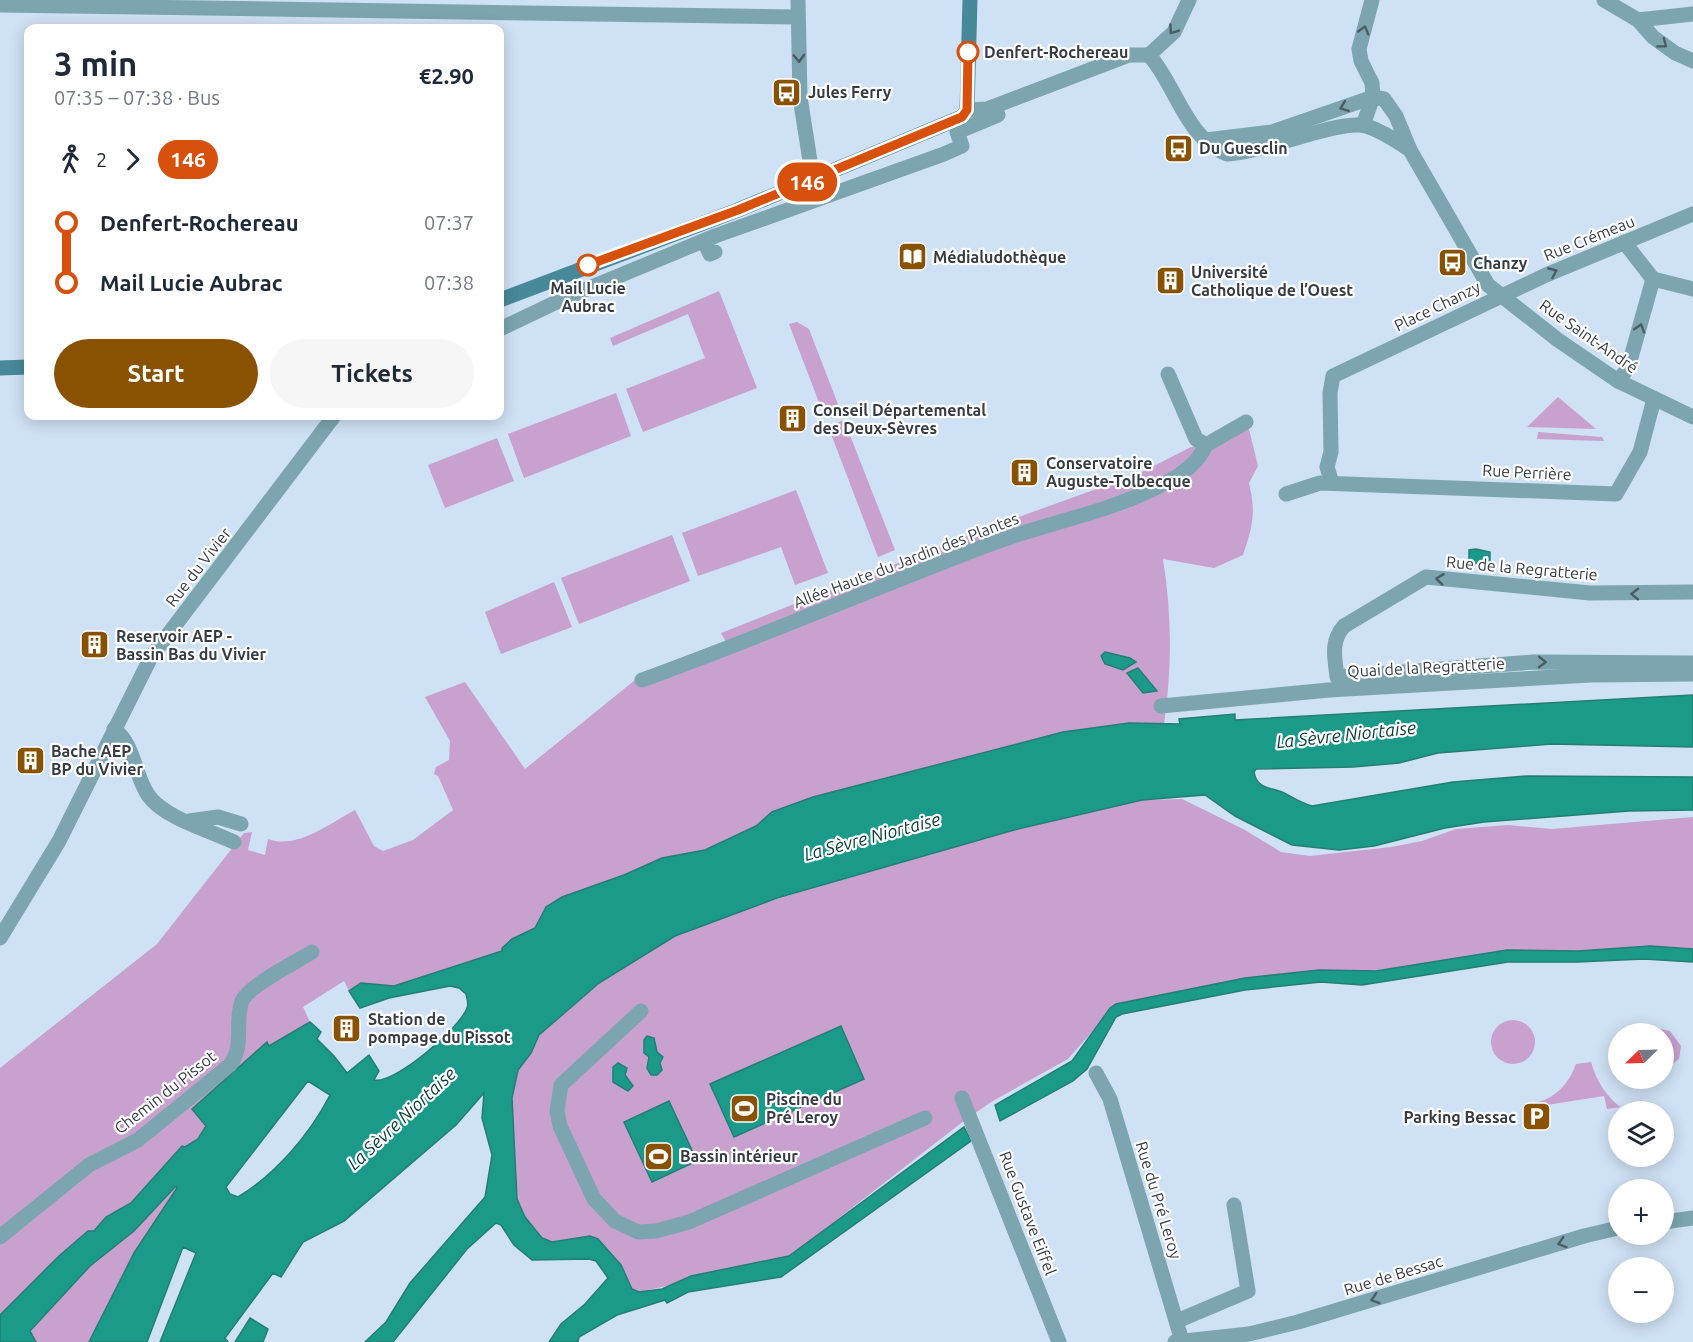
<!DOCTYPE html>
<html lang="en">
<head>
<meta charset="utf-8">
<style>
  :root { --surface:#fff; --page:#f6f6f7; --text:#1f2937; --muted:#747a83; --accent:#895203 }
  body { margin:0; font-family:Ubuntu,sans-serif; background:var(--page); color:var(--text); height:100vh; display:flex; flex-direction:column; font-size:22px; white-space:nowrap }
  * { box-sizing:border-box; margin:0 }
  p { font-size:20px; color:var(--muted) }
  .icon { flex:none; width:33px; height:33px; fill:none; stroke:currentColor; stroke-width:2; stroke-linecap:round; stroke-linejoin:round }
  .map { position:relative; flex:1; overflow:hidden }
  .side { position:absolute; left:24px; top:24px; width:480px; height:396px; display:flex; flex-direction:column; background:var(--surface); border-radius:12px; box-shadow:0 3px 15px #0003 }
  .side>* { flex:none }
  .badge { padding:0 12px; border-radius:20px; font-size:21px; line-height:39px }
  .needle { width:39px; rotate:247deg }
  .tools { position:absolute; left:1608px; top:1023px; display:grid; gap:12px }
  .tools a { display:grid; place-items:center; width:66px; height:66px; border-radius:50%; background:var(--surface); box-shadow:0 3px 15px #0003; font-size:30px }
  .map>.badge { position:absolute; translate:-50% -50%; box-shadow:0 0 0 3px #fff }
  .legs { display:flex; align-items:center; gap:9px; height:66px; padding:0 30px; font-size:20px }
  .legs p { margin-inline-start:auto }
  .summary { display:flex; align-items:center; justify-content:space-between; height:102px; padding:0 30px }
  h1 { font-size:33px; font-weight:700; line-height:45px }
  .action { display:flex; gap:12px; margin-top:auto; padding:12px 30px }
  .action a { flex:1; height:69px; border-radius:36px; background:var(--accent); color:#fff; font-size:24px; font-weight:700; line-height:69px; text-align:center }
  .action a+a { background:var(--page); color:var(--text) }
  ul { padding:0 30px; list-style:none }
  li { display:flex; align-items:center; gap:21px; height:60px; font-size:22px }
  li i { display:grid; place-items:center; width:9px; height:100%; margin:0 8px; background:currentColor }
  li i::after { content:''; width:15px; height:15px; margin:-8px; border:4px solid; border-radius:50%; background:var(--surface) }
  li p { margin-inline-start:auto }
  li:first-child i { background:linear-gradient(#0000 50%,currentColor 0) }
  li:last-child i { background:linear-gradient(currentColor 50%,#0000 0) }
  .map>svg:first-child { display:block }
  .green { fill:#c8a1cf }
  .water { fill:#1b9a8a; stroke:#237e75; stroke-width:1.5; fill-rule:evenodd }
  .lines { fill:none; stroke-linecap:round; stroke-linejoin:round }
  .pedestrian { stroke:#7ca5b0; stroke-width:15 }
  .minor { stroke:#7ca5b0; stroke-width:15 }
  .tertiary { stroke:#7ca5b0; stroke-width:15 }
  .secondary { stroke:#478899; stroke-width:15 }
  .oneway { stroke:#4b5c64 }
  .line-1-casing { stroke:#fff; stroke-width:14 }
  .line-1 { stroke:#d7510c; stroke-width:9 }
  .stop-1-dot { fill:#fff; stroke:#d7510c; stroke-width:3 }
  .labels { text-anchor:middle; dominant-baseline:central; stroke-width:4.5; stroke-linejoin:round; paint-order:stroke }
  .stop-label { font-size:16px; font-weight:bold; fill:#363c44; stroke:#fff; text-anchor:start }
  .poi-label { font-size:16px; font-weight:bold; fill:#363c44; stroke:#fff; text-anchor:start }
  .street-label { font-size:16px; fill:#363c44; stroke:#fff }
  .water-label { font-size:18px; font-style:italic; fill:#073d35; stroke:#fff }
</style>
</head>
<body>
<div class="map">
<svg width="1693" height="1342" viewBox="0 0 1693 1342">
  <rect width="100%" height="100%" fill="#cfe1f4"/>
  <g class="green">
    <path d="M 719,291 L 757,388 L 643,432 L 626,389 L 705,358 L 688,314 L 613,346 L 610,338 Z"/>
    <path d="M 797,322 L 809,329 L 839,407 L 823,413 L 789,324 Z"/>
    <path d="M 616,393 L 631,436 L 524,478 L 508,434 Z"/>
    <path d="M 1558,397 L 1596,429 L 1527,427 Z"/>
    <path d="M 844,420 L 895,550 L 878,557 L 828,426 Z"/>
    <path d="M 1248,425 L 1258,466 L 1249,483 C 1256,512 1253,526 1243,555 L 1214,568 L 1163,559 C 1172,614 1172,670 1164,724 L 1129,723 L 813,797 L 772,812 L 756,826 L 705,850 L 662,858 L 624,875 L 562,897 L 546,907 L 535,928 L 512,939 L 502,951 L 394,986 L 361,983 L 349,991 L 344,981 L 303,1007 L 310,1022 L 269,1046 L 267,1043 L 196,1105 L 192,1109 L 206,1126 L 198,1139 L 185,1147 L 183,1146 L 131,1203 L 106,1217 L 94,1231 L 88,1231 L 59,1256 L 0,1315 L 0,1068 L 157,944 L 244,833 L 252,832 L 248,850 L 265,855 L 268,839 C 297,850 330,823 355,810 L 374,846 L 383,851 L 413,840 L 453,810 L 438,776 L 434,774 L 436,767 L 449,760 L 450,741 L 425,697 L 465,682 L 525,769 L 640,676 L 726,642 L 721,633 L 977,532 L 1138,474 L 1189,448 Z"/>
    <path d="M 1538,432 L 1602,437 L 1604,441 L 1537,439 Z"/>
    <path d="M 497,438 L 514,481 L 445,508 L 428,465 Z"/>
    <path d="M 796,490 L 828,573 L 795,585 L 781,547 L 698,576 L 682,533 Z"/>
    <path d="M 672,535 L 690,581 L 579,624 L 561,578 Z"/>
    <path d="M 554,582 L 572,627 L 501,654 L 485,612 Z"/>
    <path d="M 1182,799 L 1245,830 L 1281,852 L 1310,856 L 1391,847 L 1422,841 L 1456,829 L 1508,825 L 1552,829 L 1693,817 L 1693,955 L 1578,952 L 1370,975 L 1321,974 L 1112,1009 L 1068,1059 L 991,1102 L 960,1124 L 785,1260 L 639,1292 L 631,1289 L 621,1265 L 598,1239 L 590,1236 L 552,1242 L 542,1238 L 525,1217 L 517,1199 L 512,1098 L 518,1070 L 531,1053 L 539,1035 L 599,983 L 631,961 L 675,936 L 749,907 L 1014,830 L 1142,800 Z"/>
    <circle cx="1513" cy="1042" r="22"/>
    <path d="M 1657,1028 L 1670,1031 L 1681,1046 L 1679,1059 L 1664,1071 L 1664,1034 L 1645,1033 Z"/>
    <path d="M 1591,1062 C 1597,1082 1605,1094 1620,1107 L 1607,1109 L 1604,1096 L 1534,1107 L 1533,1103 C 1555,1100 1569,1083 1576,1064 Z"/>
    <path d="M 176,1186 L 177,1188 L 134,1253 L 89,1342 L 27,1342 L 30,1332 L 90,1266 L 134,1231 Z"/>
  </g>
  <g class="water">
    <path d="M 1476,549 L 1490,552 L 1490,563 L 1469,564 L 1469,550 Z"/>
    <path d="M 1105,652 L 1130,658 L 1136,662 L 1123,670 L 1105,664 L 1101,656 Z"/>
    <path d="M 1138,668 L 1157,691 L 1143,693 L 1127,673 Z"/>
    <path d="M 1693,695 L 1693,747 L 1551,744 L 1438,753 L 1399,763 L 1353,767 L 1256,769 L 1254,772 C 1257,790 1272,787 1284,793 C 1294,798 1301,803 1312,806 L 1453,782 L 1527,776 L 1693,777 L 1693,810 L 1629,811 L 1484,822 L 1445,828 L 1374,846 L 1339,850 L 1292,845 L 1235,816 L 1205,795 L 1142,800 L 1014,830 L 777,898 L 675,936 L 599,983 L 539,1035 L 531,1053 L 518,1070 L 512,1098 L 517,1199 L 525,1217 L 542,1238 L 552,1242 L 590,1236 L 598,1239 L 621,1265 L 632,1289 L 639,1292 L 662,1289 L 691,1276 L 789,1256 L 964,1127 L 971,1141 L 781,1277 L 688,1292 L 667,1303 L 665,1300 L 617,1315 L 579,1337 L 578,1342 L 549,1342 L 561,1324 L 585,1304 L 608,1278 L 596,1261 L 589,1259 L 532,1260 L 514,1245 L 501,1225 L 496,1223 L 467,1249 L 393,1342 L 365,1342 L 386,1322 L 410,1283 L 485,1197 L 492,1155 L 482,1118 L 484,1093 L 456,1125 L 344,1221 L 303,1242 L 281,1277 L 273,1273 L 225,1338 L 228,1342 L 160,1342 L 196,1253 L 183,1247 L 147,1342 L 89,1342 L 134,1253 L 177,1188 L 176,1186 L 134,1231 L 90,1266 L 30,1331 L 36,1342 L 0,1342 L 0,1315 L 59,1256 L 88,1231 L 94,1231 L 106,1217 L 131,1203 L 182,1146 L 185,1147 L 198,1139 L 206,1126 L 192,1109 L 267,1042 L 269,1046 L 310,1022 L 321,1032 L 317,1039 L 334,1056 L 347,1073 L 369,1055 L 379,1071 L 374,1080 C 394,1085 460,1028 467,1008 C 469,1004 467,999 466,994 L 459,988 L 450,986 L 389,998 L 360,1008 L 349,991 L 361,983 L 394,986 L 502,951 L 502,948 L 512,939 L 535,928 L 546,907 L 562,897 L 624,875 L 662,858 L 705,850 L 756,826 L 772,812 L 813,797 L 1063,732 L 1129,723 L 1180,724 L 1179,719 L 1235,714 L 1235,720 ZM 308,1081 L 330,1095 C 310,1134 276,1174 238,1197 L 230,1194 L 226,1187 Z"/>
    <path d="M 1650,946 L 1693,949 L 1693,962 L 1644,959 L 1577,962 L 1508,962 L 1362,985 L 1321,982 L 1245,990 L 1122,1014 L 1116,1017 L 1087,1069 L 1073,1081 L 1000,1121 L 995,1105 L 1072,1061 L 1110,1008 L 1116,1004 L 1245,978 L 1319,970 L 1376,971 L 1507,950 L 1578,951 Z"/>
    <path d="M 841,1026 L 864,1079 L 734,1137 L 710,1084 Z"/>
    <path d="M 647,1036 L 654,1038 L 657,1052 L 663,1057 L 660,1063 L 662,1070 L 657,1075 L 651,1075 L 647,1068 L 649,1057 L 644,1053 L 644,1040 Z"/>
    <path d="M 618,1063 L 627,1068 L 625,1075 L 633,1086 L 628,1091 L 613,1082 L 613,1067 Z"/>
    <path d="M 669,1101 L 697,1161 L 652,1182 L 624,1122 Z"/>
    <path d="M 250,1318 L 268,1329 L 263,1342 L 235,1342 Z"/>
  </g>
  <g class="lines">
    <g class="pedestrian">
      <path d="M 704,241 L 710,254 L 715,252"/>
      <path d="M 500,329 L 563,299 L 715,236 L 944,154 L 962,146 L 957,132 L 998,115"/>
      <path d="M 1168,374 L 1196,439 L 1206,445 L 1246,422"/>
      <path d="M 642,680 C 758,638 872,589 988,545 C 1044,523 1105,514 1159,486 C 1179,477 1197,465 1206,445"/>
    </g>
    <g class="minor">
      <path d="M 798,0 L 800,97 L 813,180"/>
      <path d="M 1604,0 L 1638,20 L 1653,37 L 1675,53 L 1693,61"/>
      <path d="M 0,5 L 797,17"/>
      <path d="M 1638,20 L 1693,14"/>
      <path d="M 1149,55 C 1176,85 1186,139 1227,154 C 1263,153 1338,119 1366,126 C 1383,131 1396,141 1410,150"/>
      <path d="M 1149,55 L 1174,32 L 1189,0"/>
      <path d="M 967,110 L 987,109 L 1129,55 L 1149,55"/>
      <path d="M 1363,125 L 1373,97 L 1372,83 L 1361,61 L 1359,49 L 1372,0"/>
      <path d="M 1206,140 L 1272,132 L 1373,97 L 1384,99 L 1396,116 L 1410,150 L 1488,285 L 1558,340 L 1618,381 L 1693,417"/>
      <path d="M 1624,242 L 1653,279"/>
      <path d="M 1618,381 L 1628,368 L 1653,279 L 1693,289"/>
      <path d="M 1332,483 L 1327,467 L 1331,452 L 1330,393 L 1333,376 L 1546,275 L 1693,214"/>
      <path d="M 1286,494 L 1320,483 L 1616,494 L 1640,452 L 1654,399"/>
      <path d="M 1693,592 L 1590,593 L 1426,577 L 1344,626 C 1330,642 1335,658 1337,677 L 1534,662 L 1693,663"/>
      <path d="M 1161,706 L 1329,690 L 1591,675 L 1693,674"/>
      <path d="M 114,729 C 135,745 134,774 148,795 C 164,818 209,830 234,842"/>
      <path d="M 189,821 L 218,817 L 241,824"/>
      <path d="M 641,1011 L 561,1085 L 557,1111 L 560,1126 L 594,1199 L 615,1221 L 638,1232 L 656,1231 L 689,1222 L 925,1118"/>
      <path d="M 1096,1073 L 1110,1099 L 1182,1341"/>
      <path d="M 962,1098 L 1059,1342"/>
      <path d="M 1664,1222 L 1693,1218"/>
      <path d="M 0,1237 L 89,1165 L 138,1140 L 230,1065 C 245,1045 234,1022 242,1001 C 248,986 296,962 312,952"/>
      <path d="M 1177,1321 L 1248,1291 L 1234,1205"/>
      <path d="M 1175,1342 L 1249,1334 L 1298,1322 L 1584,1236 L 1618,1228"/>
    </g>
    <path class="tertiary" d="M 0,938 L 59,841 L 151,657 L 334,416"/>
    <g class="secondary">
      <path d="M 500,300 L 738,210 L 962,117 L 967,110 L 970,0"/>
      <path d="M 0,368 L 28,367"/>
    </g>
  </g>
  <defs><path id="oneway-chevron" d="M-2-3.5L2.5 0L-2 3.5" fill="none" stroke-width="1.6" stroke-linecap="round" stroke-linejoin="round" transform="scale(1.5)"/></defs>
  <g class="oneway">
    <use href="#oneway-chevron" transform="translate(1173 30) rotate(125)"/>
    <use href="#oneway-chevron" transform="translate(1364 30) rotate(-74)"/>
    <use href="#oneway-chevron" transform="translate(1663 44) rotate(37)"/>
    <use href="#oneway-chevron" transform="translate(799 58) rotate(88)"/>
    <use href="#oneway-chevron" transform="translate(1344 107) rotate(159)"/>
    <use href="#oneway-chevron" transform="translate(1553 272) rotate(-24)"/>
    <use href="#oneway-chevron" transform="translate(1640 328) rotate(-73)"/>
    <use href="#oneway-chevron" transform="translate(1440 579) rotate(-173)"/>
    <use href="#oneway-chevron" transform="translate(1635 594) rotate(-179)"/>
    <use href="#oneway-chevron" transform="translate(1542 662) rotate(1)"/>
    <use href="#oneway-chevron" transform="translate(1562 1243) rotate(163)"/>
    <use href="#oneway-chevron" transform="translate(1375 1299) rotate(163)"/>
  </g>
  <g class="lines">
    <defs>
      <path id="line-1" d="M 588,265 L 738,210 L 962,117 L 967,110 L 968,52"/>
    </defs>
    <use href="#line-1" class="line-1-casing"/>
    <use href="#line-1" class="line-1"/>
  </g>
  <defs>
    <symbol id="bus-square" viewBox="-11 -11 22 22"><rect x="-9" y="-9" width="18" height="18" rx="4" fill="#895203" stroke="#fff"/><path d="M-5-6H5V4H4V6H2V4H-2V6H-4V4H-5ZM-3.5-4V0h7V-4ZM-3.5 1.2v1.5H-2V1.2ZM2 1.2v1.5H3.5V1.2Z" fill="#fff"/></symbol>
    <symbol id="library-square" viewBox="-11 -11 22 22"><rect x="-9" y="-9" width="18" height="18" rx="4" fill="#895203" stroke="#fff"/><path d="M-6-4Q-3-5.5-.7-3.5V5Q-3 3-6 4ZM6-4Q3-5.5 .7-3.5V5Q3 3 6 4Z" fill="#fff"/></symbol>
    <symbol id="building-square" viewBox="-11 -11 22 22"><rect x="-9" y="-9" width="18" height="18" rx="4" fill="#895203" stroke="#fff"/><path d="M-4-6H4V6H1V3H-1V6H-4ZM-2.5-4.3h1.7v1.8h-1.7ZM.8-4.3h1.7v1.8H.8ZM-2.5-1h1.7V.8h-1.7ZM.8-1h1.7V.8H.8Z" fill="#fff"/></symbol>
    <symbol id="stadium-square" viewBox="-11 -11 22 22"><rect x="-9" y="-9" width="18" height="18" rx="4" fill="#895203" stroke="#fff"/><path d="M0-5a6.5 5 0 1 0 0 10a6.5 5 0 1 0 0-10ZM-3.5-1.8h7v3.6h-7Z" fill="#fff"/></symbol>
    <symbol id="parking-square" viewBox="-11 -11 22 22"><rect x="-9" y="-9" width="18" height="18" rx="4" fill="#895203" stroke="#fff"/><path d="M-3.5-5.5H1a3.5 3.5 0 0 1 0 7H-1V5.5H-3.5ZM-1-3.4V-.6H.8a1.4 1.4 0 0 0 0-2.8Z" fill="#fff"/></symbol>
  </defs>
  <g fill-rule="evenodd">
    <use href="#bus-square" x="770" y="76" width="33" height="33"/>
    <use href="#bus-square" x="1162" y="132" width="33" height="33"/>
    <use href="#library-square" x="896" y="240" width="33" height="33"/>
    <use href="#bus-square" x="1436" y="246" width="33" height="33"/>
    <use href="#building-square" x="1154" y="264" width="33" height="33"/>
    <use href="#building-square" x="776" y="402" width="33" height="33"/>
    <use href="#building-square" x="1008" y="456" width="33" height="33"/>
    <use href="#building-square" x="78" y="628" width="33" height="33"/>
    <use href="#building-square" x="14" y="744" width="33" height="33"/>
    <use href="#building-square" x="330" y="1012" width="33" height="33"/>
    <use href="#stadium-square" x="728" y="1092" width="33" height="33"/>
    <use href="#parking-square" x="1520" y="1100" width="33" height="33"/>
    <use href="#stadium-square" x="642" y="1140" width="33" height="33"/>
  </g>
  <g class="stop-1-dot">
    <circle cx="968" cy="52" r="10"/>
    <circle cx="588" cy="265" r="10"/>
  </g>
  <g class="labels">
    <g class="stop-label">
      <text x="984" y="52">Denfert-Rochereau</text>
      <text x="588" y="288" text-anchor="middle">Mail Lucie<tspan x="588" dy="18">Aubrac</tspan></text>
    </g>
    <g class="poi-label">
      <text x="808" y="92">Jules Ferry</text>
      <text x="1199" y="148">Du Guesclin</text>
      <text x="933" y="257">Médialudothèque</text>
      <text x="1473" y="263">Chanzy</text>
      <text x="1191" y="272">Université<tspan x="1191" dy="18">Catholique de l’Ouest</tspan></text>
      <text x="813" y="410">Conseil Départemental<tspan x="813" dy="18">des Deux-Sèvres</tspan></text>
      <text x="1046" y="463">Conservatoire<tspan x="1046" dy="18">Auguste-Tolbecque</tspan></text>
      <text x="116" y="636">Reservoir AEP -<tspan x="116" dy="18">Bassin Bas du Vivier</tspan></text>
      <text x="51" y="751">Bache AEP<tspan x="51" dy="18">BP du Vivier</tspan></text>
      <text x="368" y="1019">Station de<tspan x="368" dy="18">pompage du Pissot</tspan></text>
      <text x="766" y="1099">Piscine du<tspan x="766" dy="18">Pré Leroy</tspan></text>
      <text x="1516" y="1117" text-anchor="end">Parking Bessac</text>
      <text x="680" y="1156">Bassin intérieur</text>
    </g>
    <g class="street-label">
      <text transform="translate(1589 238) rotate(-22)">Rue Crémeau</text>
      <text transform="translate(1437 306) rotate(-26)">Place Chanzy</text>
      <text transform="translate(1589 336) rotate(35)">Rue Saint-André</text>
      <text transform="translate(1527 472) rotate(3)">Rue Perrière</text>
      <text transform="translate(906 560) rotate(-21)">Allée Haute du Jardin des Plantes</text>
      <text transform="translate(198 567) rotate(-52)">Rue du Vivier</text>
      <text transform="translate(1522 568) rotate(5)">Rue de la Regratterie</text>
      <text transform="translate(1426 667) rotate(-3)">Quai de la Regratterie</text>
      <text transform="translate(165 1092) rotate(-38)">Chemin du Pissot</text>
      <text transform="translate(1159 1200) rotate(73)">Rue du Pré Leroy</text>
      <text transform="translate(1028 1213) rotate(69)">Rue Gustave Eiffel</text>
      <text transform="translate(1393 1275) rotate(-17)">Rue de Bessac</text>
    </g>
    <g class="water-label">
      <text transform="translate(1346 734) rotate(-6)">La Sèvre Niortaise</text>
      <text transform="translate(872 836) rotate(-15)">La Sèvre Niortaise</text>
      <text transform="translate(401 1118) rotate(-43)">La Sèvre Niortaise</text>
    </g>
  </g>
</svg>
<div class="tools">
<a><svg class="needle" viewBox="-14 -14 28 28"><path d="M0-13l5 13h-10z" fill="#e53935"/><path d="M0 13l5-13h-10z" fill="#747a83"/></svg></a>
<a><svg class="icon" aria-label="layers" viewBox="0 0 24 24"><path d="M12 4l9 5-9 5-9-5zM3 14l9 5 9-5"/></svg></a>
<a>+</a>
<a>−</a>
</div>
<b class="badge" style="left:807px;top:182px;background:#d7510c;color:#fff">146</b>
<section class="side">
<div class="summary"><div><h1>3 min</h1><p>07:35 – 07:38 · Bus</p></div><b>€2.90</b></div>
<div class="legs"><svg class="icon" aria-label="walk" viewBox="0 0 24 24"><circle cx="13" cy="4" r="2"/><path d="M13 8l-2 6 4 7M11 14l-3 7M7 12l3-4h3l4 4"/></svg>2<svg class="icon" aria-label="forward" viewBox="0 0 24 24"><path d="M9 5l7 7-7 7"/></svg><b class="badge" style="background:#d7510c;color:#fff">146</b></div>
<ul>
<li><i style="color:#d7510c"></i><b>Denfert-Rochereau</b><p>07:37</p></li>
<li><i style="color:#d7510c"></i><b>Mail Lucie Aubrac</b><p>07:38</p></li>
</ul>
<div class="action"><a>Start</a><a>Tickets</a></div>
</section>
</div>
</body>
</html>
